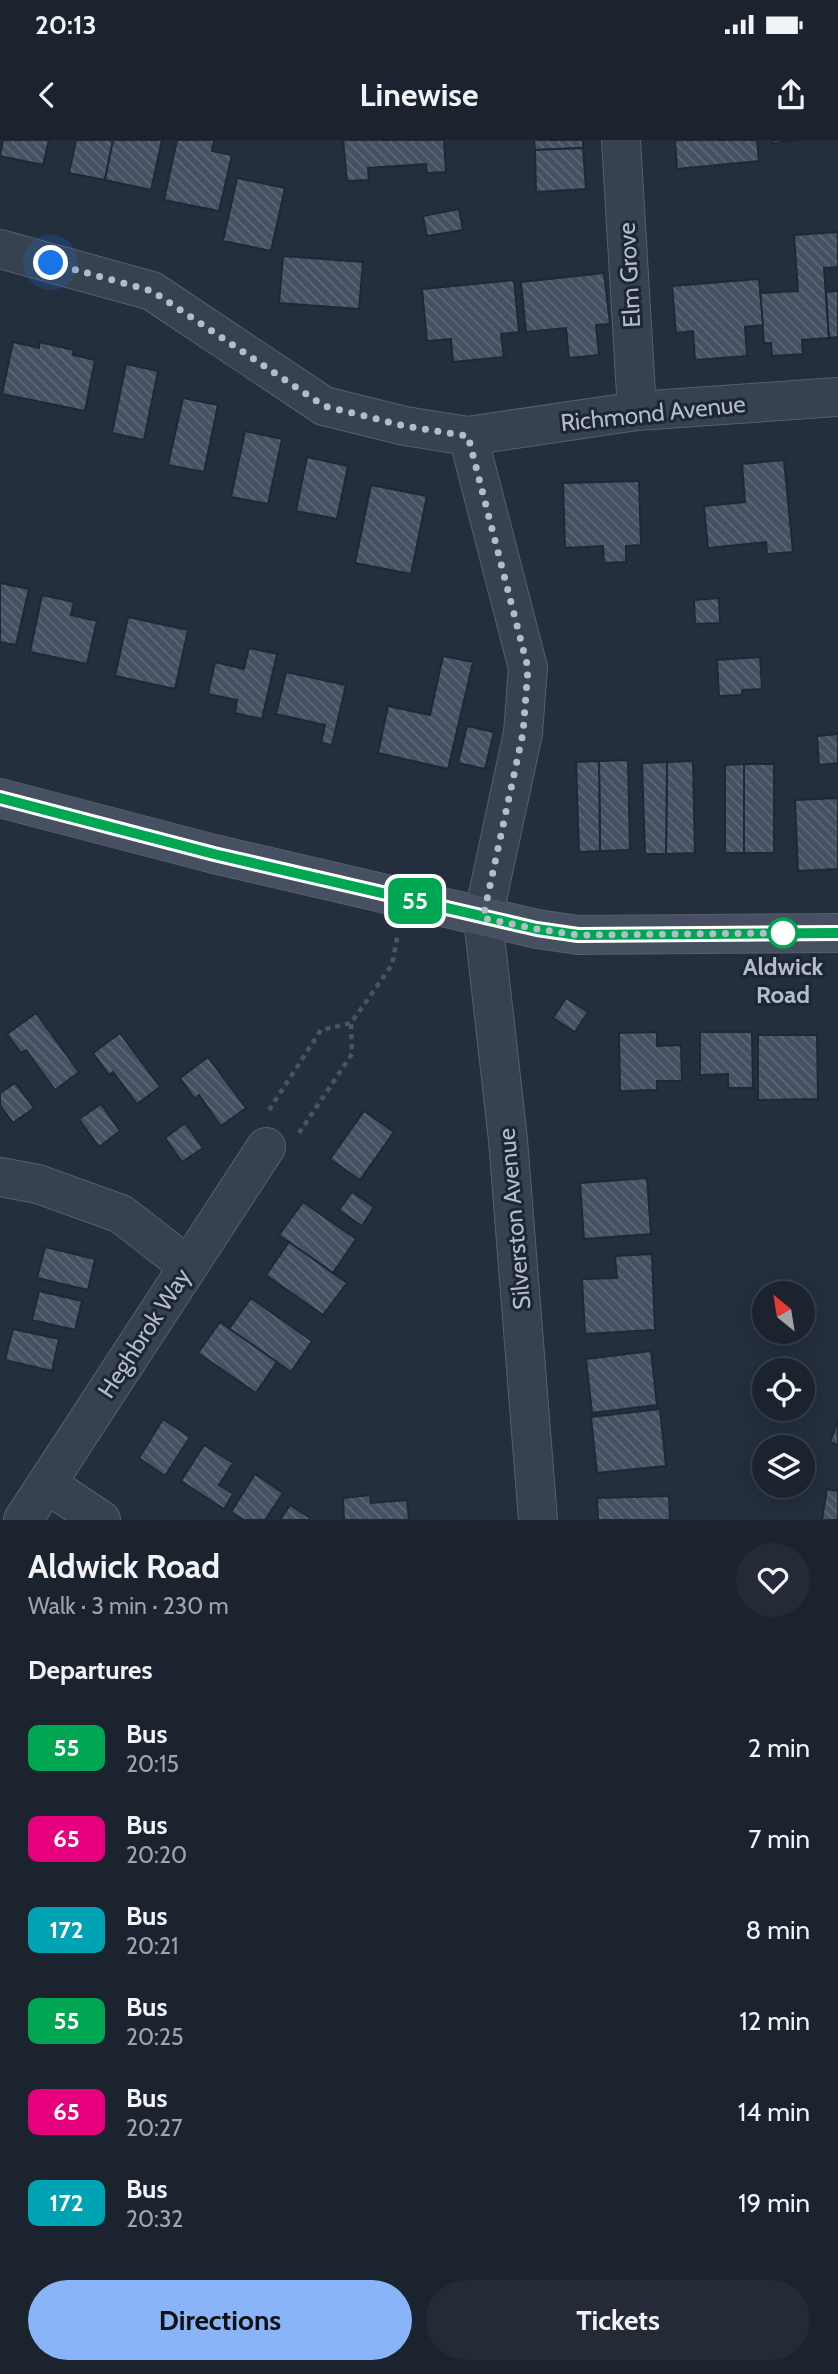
<!DOCTYPE html>
<html lang="en">
<head>
<meta charset="utf-8">
<style>
  :root { --surface:#1b232e; --page:#242b36; --text:#f1f3f6; --muted:#a0a4aa; --line:#39404a; --accent:#8ab4f8 }
  body { margin:0; font-family:Cabin,sans-serif; background:var(--page); color:var(--text); height:100vh; display:flex; flex-direction:column; font-size:26px; white-space:nowrap }
  * { box-sizing:border-box; margin:0 }
  p { font-size:23px; color:var(--muted) }
  .icon { flex:none; width:38px; height:38px; fill:none; stroke:currentColor; stroke-width:2; stroke-linecap:round; stroke-linejoin:round }
  .map { position:relative; height:1380px; overflow:hidden }
  .panel { display:flex; flex-direction:column; background:var(--surface); flex:1 }
  .panel>* { flex:none }
  .badge { padding:0 14px; border-radius:10px; font-size:24px; line-height:46px }
  .needle { width:46px; rotate:330deg }
  .fabs { position:absolute; left:752px; top:1141px; display:grid; gap:14px }
  .fabs a { display:grid; place-items:center; width:63px; height:63px; border-radius:50%; background:var(--surface); box-shadow:0 4px 18px #0003,0 0 0 2px var(--line); font-size:35px }
  .you { position:absolute; width:35px; height:35px; margin:-18px; border:5px solid #fff; border-radius:50%; background:#1a73e8; box-shadow:0 0 0 10px #1a73e833 }
  .map>.badge { position:absolute; translate:-50% -50%; box-shadow:0 0 0 4px #fff }
  h2 { padding:0 28px; font-size:26px; line-height:63px }
  .round { display:grid; place-items:center; flex:none; width:74px; height:74px; border-radius:37px; background:var(--page) }
  .head { display:flex; align-items:center; justify-content:space-between; height:119px; padding:0 28px }
  h1 { font-size:33px; font-weight:700; line-height:52px }
  .primary-button { display:flex; gap:14px; margin-top:auto; padding:14px 28px }
  .primary-button a { flex:1; height:80px; border-radius:42px; background:var(--accent); color:#111; font-size:28px; font-weight:700; line-height:80px; text-align:center }
  .primary-button a+a { background:var(--page); color:var(--text) }
  ul { padding:0; list-style:none }
  li { display:flex; align-items:center; gap:21px; height:91px; padding:0 28px }
  li div { flex:1 }
  li b { display:block; font-size:26px }
  li em { font-style:normal }
  li .badge { min-width:77px; font-weight:700; text-align:center }
  .status { display:flex; justify-content:space-between; align-items:center; height:49px; padding:0 35px; background:var(--surface); direction:ltr }
  .status svg { height:19px; fill:currentColor }
  header { display:flex; justify-content:space-between; align-items:center; height:91px; padding:0 28px; background:var(--surface); font-size:32px; font-weight:700 }
  .map>svg:first-child { display:block }
  .building { fill:url(#building-back-hatch); stroke:#1f2835; stroke-width:2 }
  .lines { fill:none; stroke-linecap:round; stroke-linejoin:round }
  .minor-casing { stroke:#565f6c; stroke-width:40 }
  .secondary-casing { stroke:#565f6c; stroke-width:40 }
  .path { stroke:#44595c; stroke-width:4.5; stroke-dasharray:5 5; stroke-linecap:butt }
  .minor { stroke:#38414e; stroke-width:38 }
  .secondary { stroke:#465061; stroke-width:38 }
  .line-casing { stroke:#fff; stroke-width:16 }
  .line { stroke:#00a651; stroke-width:10 }
  .walk { stroke:#b4bcc9; stroke-width:7; stroke-dasharray:0 12.6 }
  .stop-dot { fill:#fff; stroke:#00a651; stroke-width:3.5 }
  .labels { text-anchor:middle; dominant-baseline:central; stroke-width:6; stroke-linejoin:round; paint-order:stroke }
  .street-label { font-size:24px; fill:#b4bcc9; stroke:#1d2633 }
  .stop-label { font-size:24px; font-weight:bold; fill:#b4bcc9; stroke:#1d2633 }
</style>
</head>
<body>
<div class="status"><b>20:13</b><svg viewBox="0 0 49 12"><path d="M0 12V9h3v3zM5 12V6h3v6zM10 12V3h3v9zM15 12V0h3v12zM26 1h20v11H26zM47 4h2v5h-2z"/></svg></div>
<header><svg class="icon" aria-label="back" viewBox="0 0 24 24"><path d="M15 5l-7 7 7 7"/></svg>Linewise<svg class="icon" aria-label="share" viewBox="0 0 24 24"><path d="M12 15V3M7 8l5-5 5 5M5 13v7h14v-7"/></svg></header>
<div class="map">
<svg width="838" height="1380" viewBox="0 0 838 1380">
  <defs>
    <pattern id="building-back-hatch" width="6" height="6" patternUnits="userSpaceOnUse" patternTransform="scale(1.75)"><rect width="6" height="6" fill="#455162"/><path d="M-1 5l2 2M0 0l6 6M5-1l2 2" fill="none" stroke="#5d6877"/></pattern>
  </defs>
  <rect width="100%" height="100%" fill="#242f3e"/>
  <g class="building">
    <path d="M 3,0 L 49,0 L 43,25 L 0,16 Z"/>
    <path d="M 76,0 L 113,0 L 105,40 L 69,33 Z"/>
    <path d="M 113,0 L 162,0 L 151,50 L 105,40 Z"/>
    <path d="M 177,0 L 214,0 L 212,11 L 232,15 L 219,71 L 164,60 Z"/>
    <path d="M 343,0 L 444,0 L 446,32 L 427,33 L 426,24 L 368,28 L 369,40 L 347,41 Z"/>
    <path d="M 534,0 L 583,0 L 583,8 L 535,10 Z"/>
    <path d="M 675,0 L 757,0 L 759,21 L 677,29 Z"/>
    <path d="M 772,0 L 805,0 L 772,3 Z"/>
    <path d="M 583,8 L 586,49 L 536,52 L 535,10 Z"/>
    <path d="M 237,38 L 285,48 L 271,111 L 223,101 Z"/>
    <path d="M 459,69 L 463,90 L 427,96 L 423,76 Z"/>
    <path d="M 838,92 L 838,127 L 824,128 L 829,198 L 802,200 L 803,214 L 772,216 L 771,203 L 764,203 L 760,153 L 798,151 L 794,95 Z"/>
    <path d="M 283,116 L 363,122 L 359,169 L 279,163 Z"/>
    <path d="M 604,133 L 610,184 L 596,185 L 599,215 L 569,218 L 566,188 L 526,192 L 521,142 Z"/>
    <path d="M 759,139 L 763,185 L 745,187 L 747,216 L 695,220 L 693,191 L 676,193 L 672,146 Z"/>
    <path d="M 514,140 L 519,192 L 501,194 L 504,217 L 453,222 L 451,199 L 427,201 L 422,149 Z"/>
    <path d="M 838,151 L 838,197 L 829,198 L 826,152 Z"/>
    <path d="M 13,202 L 39,208 L 39,202 L 74,210 L 73,215 L 95,220 L 85,271 L 2,254 Z"/>
    <path d="M 126,224 L 158,231 L 144,300 L 112,293 Z"/>
    <path d="M 183,258 L 218,265 L 204,332 L 168,325 Z"/>
    <path d="M 245,291 L 282,299 L 268,364 L 231,357 Z"/>
    <path d="M 307,317 L 348,326 L 337,379 L 296,371 Z"/>
    <path d="M 784,320 L 793,412 L 767,414 L 766,402 L 708,408 L 704,366 L 745,362 L 742,324 Z"/>
    <path d="M 639,341 L 641,405 L 626,406 L 626,422 L 604,423 L 603,406 L 565,408 L 563,343 Z"/>
    <path d="M 371,345 L 427,356 L 411,434 L 355,423 Z"/>
    <path d="M 0,443 L 29,449 L 16,505 L 0,502 Z"/>
    <path d="M 42,455 L 74,462 L 71,475 L 97,481 L 87,524 L 30,512 Z"/>
    <path d="M 719,458 L 720,483 L 695,484 L 694,460 Z"/>
    <path d="M 128,477 L 188,490 L 175,549 L 115,536 Z"/>
    <path d="M 249,508 L 277,514 L 262,579 L 235,573 L 237,560 L 208,554 L 215,522 L 244,529 Z"/>
    <path d="M 443,516 L 473,522 L 448,629 L 378,613 L 388,566 L 430,575 Z"/>
    <path d="M 760,517 L 762,549 L 742,550 L 742,555 L 719,556 L 717,520 Z"/>
    <path d="M 286,532 L 346,545 L 332,605 L 321,603 L 325,585 L 276,574 Z"/>
    <path d="M 467,586 L 494,592 L 485,629 L 458,623 Z"/>
    <path d="M 838,594 L 838,623 L 819,625 L 817,596 Z"/>
    <path d="M 628,620 L 630,710 L 600,711 L 599,621 Z"/>
    <path d="M 599,621 L 600,711 L 579,712 L 576,622 Z"/>
    <path d="M 693,621 L 695,713 L 666,714 L 667,622 Z"/>
    <path d="M 667,622 L 666,714 L 645,714 L 642,623 Z"/>
    <path d="M 744,624 L 744,713 L 725,713 L 725,625 Z"/>
    <rect x="744" y="624" width="30" height="89"/>
    <path d="M 838,658 L 838,729 L 798,731 L 795,660 Z"/>
    <path d="M 566,858 L 588,872 L 575,892 L 553,878 Z"/>
    <path d="M 36,873 L 79,932 L 55,950 L 26,910 L 21,913 L 7,894 Z"/>
    <path d="M 657,892 L 657,906 L 681,905 L 682,941 L 657,941 L 657,950 L 620,951 L 619,893 Z"/>
    <path d="M 700,892 L 752,892 L 753,948 L 728,948 L 728,934 L 700,935 Z"/>
    <path d="M 120,893 L 160,947 L 137,964 L 113,932 L 109,935 L 93,913 Z"/>
    <path d="M 758,895 L 817,895 L 818,959 L 758,960 Z"/>
    <path d="M 208,917 L 246,968 L 221,986 L 199,955 L 195,959 L 180,938 Z"/>
    <path d="M 15,943 L 34,968 L 13,983 L 0,965 L 0,953 Z"/>
    <path d="M 101,964 L 120,991 L 99,1007 L 79,979 Z"/>
    <path d="M 364,971 L 394,992 L 360,1040 L 330,1019 Z"/>
    <path d="M 185,983 L 203,1008 L 182,1022 L 165,998 Z"/>
    <path d="M 647,1038 L 651,1094 L 584,1099 L 580,1043 Z"/>
    <path d="M 352,1052 L 374,1067 L 362,1086 L 339,1070 Z"/>
    <path d="M 303,1062 L 356,1099 L 333,1133 L 279,1095 Z"/>
    <path d="M 289,1102 L 347,1143 L 323,1175 L 266,1135 Z"/>
    <path d="M 45,1107 L 95,1119 L 88,1150 L 37,1138 Z"/>
    <path d="M 652,1114 L 655,1190 L 585,1194 L 582,1139 L 617,1138 L 615,1116 Z"/>
    <path d="M 39,1151 L 82,1161 L 75,1190 L 32,1180 Z"/>
    <path d="M 251,1158 L 312,1201 L 291,1232 L 229,1189 Z"/>
    <path d="M 220,1182 L 277,1222 L 256,1253 L 198,1213 Z"/>
    <path d="M 13,1189 L 59,1199 L 52,1231 L 5,1220 Z"/>
    <path d="M 651,1211 L 657,1265 L 592,1273 L 586,1219 Z"/>
    <path d="M 660,1269 L 666,1326 L 597,1333 L 591,1277 Z"/>
    <path d="M 163,1279 L 190,1297 L 165,1336 L 139,1318 Z"/>
    <path d="M 838,1281 L 838,1305 L 830,1302 Z"/>
    <path d="M 204,1305 L 233,1323 L 219,1345 L 233,1354 L 224,1369 L 181,1341 Z"/>
    <path d="M 255,1334 L 283,1353 L 265,1380 L 244,1380 L 231,1372 Z"/>
    <path d="M 827,1349 L 838,1351 L 838,1380 L 822,1380 Z"/>
    <path d="M 370,1355 L 371,1363 L 407,1360 L 409,1380 L 344,1380 L 343,1358 Z"/>
    <path d="M 669,1356 L 670,1380 L 598,1380 L 597,1358 Z"/>
    <path d="M 290,1365 L 310,1378 L 309,1380 L 280,1380 Z"/>
  </g>
  <g class="lines">
    <defs>
      <g id="minor">
        <path d="M 621,0 L 637,271"/>
        <path d="M 0,109 L 152,151 L 324,266 L 405,286 L 468,296 L 637,271 L 838,257"/>
        <path d="M 468,296 L 528,528 L 523,593 L 483,778 L 508,1000 L 538,1380"/>
        <path d="M 0,1037 L 38,1044 L 121,1074 L 188,1126"/>
        <path d="M 47,1344 L 101,1380"/>
        <path d="M 23,1380 L 266,1007"/>
      </g>
      <path id="secondary" d="M 0,658 L 214,714 L 537,789 L 578,795 L 838,793"/>
    </defs>
    <use href="#minor" class="minor-casing"/>
    <use href="#secondary" class="secondary-casing"/>
    <g class="path">
      <path d="M 269,970 L 321,890 L 351,883"/>
      <path d="M 299,993 L 352,914 L 351,883 L 392,825 L 398,793"/>
    </g>
    <use href="#minor" class="minor"/>
    <use href="#secondary" class="secondary"/>
  </g>
  <g class="lines">
    <defs>
      <path id="line" d="M 0,658 L 214,714 L 537,789 L 578,795 L 838,793"/>
    </defs>
    <use href="#line" class="line-casing"/>
    <use href="#line" class="line"/>
    <path class="walk" d="M 51,123 L 152,151 L 324,266 L 405,286 L 468,296 L 528,528 L 523,593 L 483,778 L 537,789 L 578,795 L 783,793"/>
  </g>
  <circle class="stop-dot" cx="783" cy="793" r="14"/>
  <g class="labels">
    <g class="street-label">
      <text transform="translate(629 135) rotate(-93)">Elm Grove</text>
      <text transform="translate(653 273) rotate(-6)">Richmond Avenue</text>
      <text transform="translate(514 1079) rotate(-95)">Silverston Avenue</text>
      <text transform="translate(144 1193) rotate(-57)">Heghbrok Way</text>
    </g>
    <g class="stop-label">
      <text x="783" y="826">Aldwick<tspan x="783" dy="28">Road</tspan></text>
    </g>
  </g>
</svg>
<div class="fabs">
<a><svg class="needle" viewBox="-14 -14 28 28"><path d="M0-13l5 13h-10z" fill="#e53935"/><path d="M0 13l5-13h-10z" fill="#a0a4aa"/></svg></a>
<a><svg class="icon" aria-label="locate" viewBox="0 0 24 24"><circle cx="12" cy="12" r="6"/><path d="M12 2v4M12 18v4M2 12h4M18 12h4"/></svg></a>
<a><svg class="icon" aria-label="layers" viewBox="0 0 24 24"><path d="M12 4l9 5-9 5-9-5zM3 14l9 5 9-5"/></svg></a>
</div>
<div class="you" style="left:51px;top:123px"></div>
<b class="badge" style="left:415px;top:761px;background:#00a651;color:#fff">55</b>
</div>
<section class="panel">
<div class="head"><div><h1>Aldwick Road</h1><p>Walk · 3 min · 230 m</p></div><a class="round"><svg class="icon" aria-label="heart" viewBox="0 0 24 24"><path d="M12 20l-8-8c-3-5 5-10 8-4 3-6 11-1 8 4z"/></svg></a></div>
<h2>Departures</h2>
<ul>
<li><span class="badge" style="background:#00a651;color:#fff">55</span><div><b>Bus</b><p>20:15</p></div><em>2 min</em></li>
<li><span class="badge" style="background:#e6007e;color:#fff">65</span><div><b>Bus</b><p>20:20</p></div><em>7 min</em></li>
<li><span class="badge" style="background:#00a3b4;color:#fff">172</span><div><b>Bus</b><p>20:21</p></div><em>8 min</em></li>
<li><span class="badge" style="background:#00a651;color:#fff">55</span><div><b>Bus</b><p>20:25</p></div><em>12 min</em></li>
<li><span class="badge" style="background:#e6007e;color:#fff">65</span><div><b>Bus</b><p>20:27</p></div><em>14 min</em></li>
<li><span class="badge" style="background:#00a3b4;color:#fff">172</span><div><b>Bus</b><p>20:32</p></div><em>19 min</em></li>
</ul>
<div class="primary-button"><a>Directions</a><a>Tickets</a></div>
</section>
</body>
</html>
